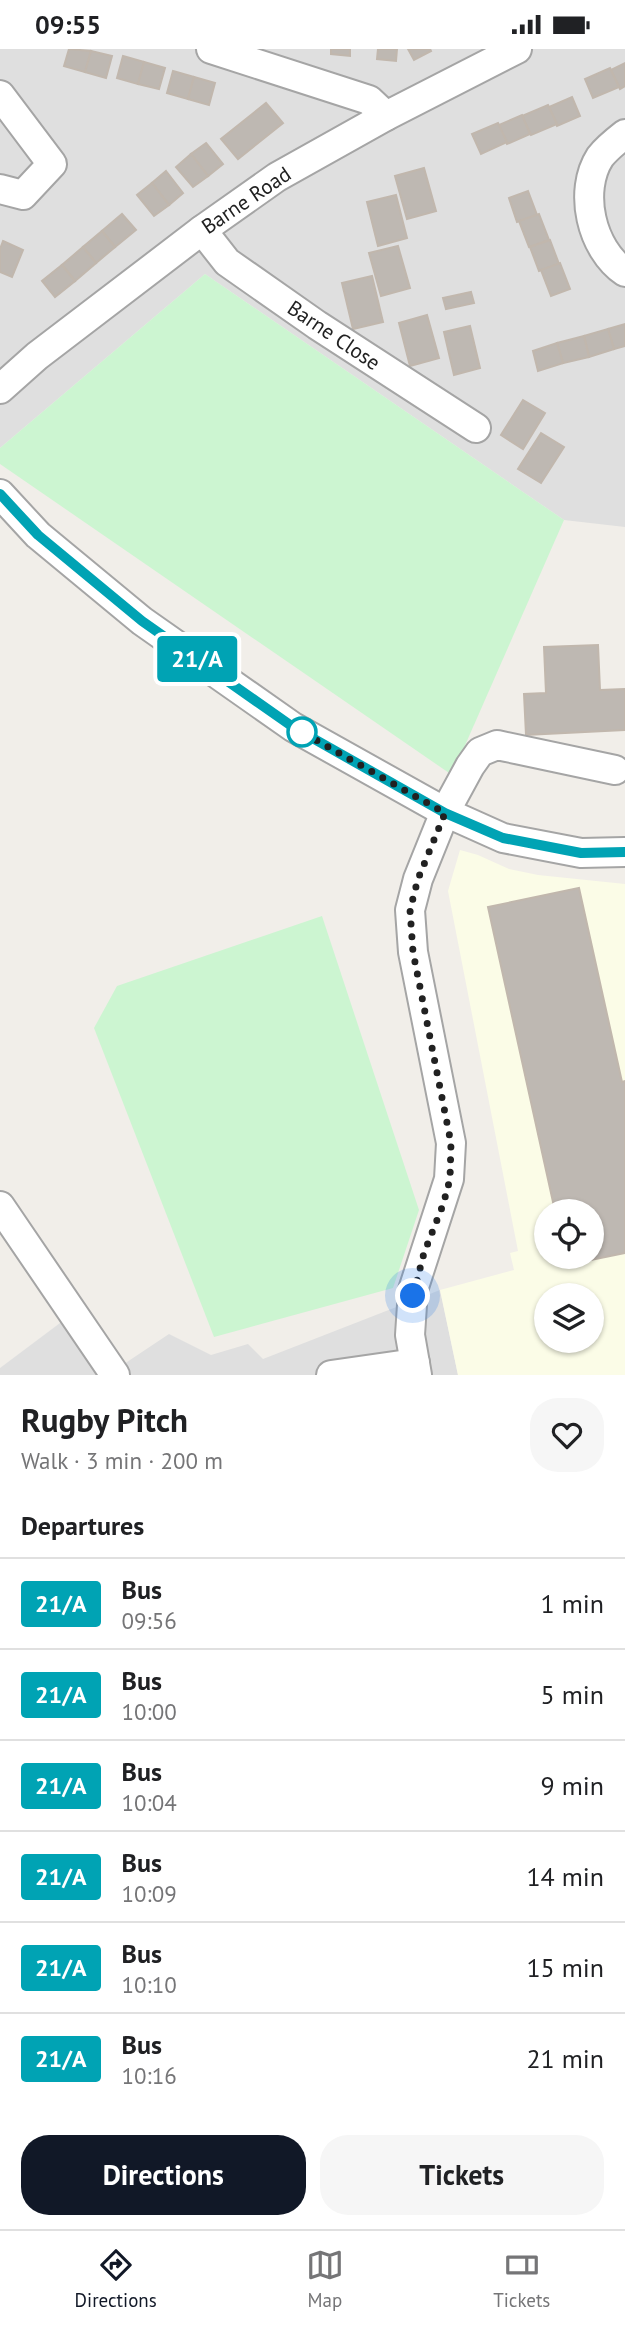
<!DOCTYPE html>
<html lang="en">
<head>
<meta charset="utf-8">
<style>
  :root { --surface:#fff; --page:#f6f6f6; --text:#202124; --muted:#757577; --line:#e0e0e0; --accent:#111827 }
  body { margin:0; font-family:"PT Sans",sans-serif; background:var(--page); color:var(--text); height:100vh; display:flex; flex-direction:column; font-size:26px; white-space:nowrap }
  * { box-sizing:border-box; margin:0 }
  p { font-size:23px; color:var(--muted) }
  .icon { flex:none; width:38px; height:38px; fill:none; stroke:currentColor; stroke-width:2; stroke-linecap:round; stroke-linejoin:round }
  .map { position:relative; height:1326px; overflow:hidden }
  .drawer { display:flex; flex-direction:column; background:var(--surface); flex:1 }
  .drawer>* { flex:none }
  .badge { padding:0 14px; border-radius:5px; font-size:24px; line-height:46px }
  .tools { position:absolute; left:534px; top:1150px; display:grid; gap:14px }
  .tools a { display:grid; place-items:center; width:70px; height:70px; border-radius:50%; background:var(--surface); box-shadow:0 2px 5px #0004; font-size:35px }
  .you { position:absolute; width:35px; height:35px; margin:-18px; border:5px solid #fff; border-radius:50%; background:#1a73e8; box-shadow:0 0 0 10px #1a73e833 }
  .map>.badge { position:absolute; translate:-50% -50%; box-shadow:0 0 0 4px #fff }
  h2 { padding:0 21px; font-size:26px; line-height:63px }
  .round { display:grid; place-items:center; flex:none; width:74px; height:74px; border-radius:28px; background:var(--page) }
  .head { display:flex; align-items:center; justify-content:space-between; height:119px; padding:0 21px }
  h1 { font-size:33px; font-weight:700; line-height:52px }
  .cta { display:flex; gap:14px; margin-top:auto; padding:14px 21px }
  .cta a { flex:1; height:80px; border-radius:28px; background:var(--accent); color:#fff; font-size:28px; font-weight:700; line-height:80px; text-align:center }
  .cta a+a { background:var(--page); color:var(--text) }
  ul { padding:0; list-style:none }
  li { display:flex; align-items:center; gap:21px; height:91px; padding:0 21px; border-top:2px solid var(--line) }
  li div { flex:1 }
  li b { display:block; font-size:26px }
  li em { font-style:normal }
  li .badge { min-width:77px; font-weight:700; text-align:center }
  .status { display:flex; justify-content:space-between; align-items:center; height:49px; padding:0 35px; background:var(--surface); direction:ltr }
  .status svg { height:19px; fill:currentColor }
  .tabs { display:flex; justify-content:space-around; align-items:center; height:98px; border-top:2px solid var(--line); background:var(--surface); font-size:19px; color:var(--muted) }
  .tabs a { display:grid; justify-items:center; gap:4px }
  .tabs .on { color:var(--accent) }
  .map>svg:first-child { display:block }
  .residential { fill:#dfdfdf }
  .education { fill:#fbfce7; fill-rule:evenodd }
  .park { fill:#ccf5d1 }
  .building { fill:#beb8b2; stroke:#c1b7ad; stroke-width:2 }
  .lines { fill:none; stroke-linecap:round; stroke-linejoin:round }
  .minor-casing { stroke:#a5a5a5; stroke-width:32 }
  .minor { stroke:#fff; stroke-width:28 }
  .line-casing { stroke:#fff; stroke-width:16 }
  .line { stroke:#00a3b4; stroke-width:10 }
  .walk { stroke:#212121; stroke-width:7; stroke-dasharray:0 12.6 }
  .stop-dot { fill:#fff; stroke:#00a3b4; stroke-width:3.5 }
  .labels { text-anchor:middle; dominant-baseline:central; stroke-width:5; stroke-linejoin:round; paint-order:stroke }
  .street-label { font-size:21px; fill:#212121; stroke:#fff }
</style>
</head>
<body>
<div class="status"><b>09:55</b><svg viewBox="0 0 49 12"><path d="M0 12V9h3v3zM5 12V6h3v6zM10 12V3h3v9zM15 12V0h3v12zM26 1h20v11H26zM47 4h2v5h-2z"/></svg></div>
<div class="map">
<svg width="625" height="1326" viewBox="0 0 625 1326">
  <rect width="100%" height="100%" fill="#f1eee9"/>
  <g class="residential">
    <path d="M 0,0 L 625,0 L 625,478 L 564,471 L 205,225 L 0,399 Z"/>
    <path d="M 440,1241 L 458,1326 L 0,1326 L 0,1319 L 64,1271 L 124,1315 L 169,1285 L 211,1306 L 248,1295 L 263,1310 Z"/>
  </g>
  <path class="education" d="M 460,801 L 478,806 L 509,820 L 538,826 L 625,835 L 625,1326 L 458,1326 L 440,1241 L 514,1221 L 510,1204 L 518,1202 L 448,842 ZM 546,1162 L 592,1162 L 592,1208 L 546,1208 ZM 546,1246 L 592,1246 L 592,1292 L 546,1292 Z"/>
  <g class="park">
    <path d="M 205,225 L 564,471 L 452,726 L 0,415 L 0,399 Z"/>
    <path d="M 322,867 L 419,1161 L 393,1239 L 214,1288 L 94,979 L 117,937 Z"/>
  </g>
  <g class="building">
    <path d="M 69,0 L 91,2 L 85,23 L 64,17 Z"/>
    <path d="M 331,0 L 350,0 L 350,7 L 331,5 Z"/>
    <path d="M 378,0 L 397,0 L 396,12 L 377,10 Z"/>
    <path d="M 408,0 L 430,0 L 431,2 L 414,11 Z"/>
    <path d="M 91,2 L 112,7 L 106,29 L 85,23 Z"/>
    <path d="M 123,7 L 144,13 L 138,35 L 117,29 Z"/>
    <path d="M 144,13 L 165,19 L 159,40 L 138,35 Z"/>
    <path d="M 625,14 L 625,37 L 620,40 L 611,21 Z"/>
    <path d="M 610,19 L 619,38 L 593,49 L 585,30 Z"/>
    <path d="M 173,22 L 194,28 L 188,50 L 167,44 Z"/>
    <path d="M 194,28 L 215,34 L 209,56 L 188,50 Z"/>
    <path d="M 572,48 L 580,67 L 557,77 L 549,58 Z"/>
    <path d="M 266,54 L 283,74 L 238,110 L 221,90 Z"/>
    <path d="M 548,56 L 557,75 L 531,86 L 522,67 Z"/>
    <path d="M 522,66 L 530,85 L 507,95 L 499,76 Z"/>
    <path d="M 498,74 L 507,93 L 481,105 L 472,85 Z"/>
    <path d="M 206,94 L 223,115 L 208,127 L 191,105 Z"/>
    <path d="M 191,105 L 208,127 L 193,138 L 176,118 Z"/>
    <path d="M 424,119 L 436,162 L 407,170 L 395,127 Z"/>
    <path d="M 166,122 L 183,144 L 169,156 L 152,134 Z"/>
    <path d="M 152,134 L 169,156 L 154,167 L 137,146 Z"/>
    <path d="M 528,142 L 537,166 L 517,173 L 509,149 Z"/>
    <path d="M 396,146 L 407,189 L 378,197 L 367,153 Z"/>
    <path d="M 122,165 L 136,181 L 115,198 L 102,182 Z"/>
    <path d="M 539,165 L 549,191 L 529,198 L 519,172 Z"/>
    <path d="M 102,182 L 115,198 L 96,214 L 83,198 Z"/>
    <path d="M 550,191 L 559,215 L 539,222 L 530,198 Z"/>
    <path d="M 3,192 L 23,201 L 12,228 L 0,223 L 0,200 Z"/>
    <path d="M 398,197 L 410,239 L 381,247 L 369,204 Z"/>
    <path d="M 83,198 L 96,214 L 75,232 L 62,216 Z"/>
    <path d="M 560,214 L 570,240 L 551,247 L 541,221 Z"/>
    <path d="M 62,216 L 75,232 L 55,248 L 42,232 Z"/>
    <path d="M 372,227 L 383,273 L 353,280 L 342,234 Z"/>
    <path d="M 471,243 L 474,254 L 446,260 L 443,249 Z"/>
    <path d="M 427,266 L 439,309 L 410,317 L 399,274 Z"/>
    <path d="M 625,275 L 625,297 L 614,300 L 608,280 Z"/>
    <path d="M 470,277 L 480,319 L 454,326 L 444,283 Z"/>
    <path d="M 608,280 L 614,300 L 589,308 L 584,287 Z"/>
    <path d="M 584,287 L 589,308 L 563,314 L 557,294 Z"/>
    <path d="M 557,294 L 563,314 L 538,322 L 533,302 Z"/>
    <path d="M 523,351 L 545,364 L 523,400 L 501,386 Z"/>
    <path d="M 541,384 L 564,398 L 541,434 L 518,420 Z"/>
    <path d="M 598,596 L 600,641 L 625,640 L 625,681 L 526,686 L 524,645 L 546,644 L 544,598 Z"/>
    <path d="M 579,839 L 622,1033 L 625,1032 L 625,1204 L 566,1216 L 564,1208 L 592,1208 L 592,1162 L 555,1162 L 488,858 Z"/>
  </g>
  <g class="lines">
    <defs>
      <g id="minor">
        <path d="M 211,0 L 369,51 L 386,67"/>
        <path d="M 0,46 L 52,115 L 23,146 L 0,140"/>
        <path d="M 625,85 C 616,92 607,99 600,108 C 578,142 591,200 625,223"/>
        <path d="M 202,181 L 227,213 L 317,276 L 476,379"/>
        <path d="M 0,340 L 37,307 L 202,181 L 277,128 L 386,67 L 517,0"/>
        <path d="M 0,445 L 38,486 L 142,572 L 293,678 L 445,763 L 503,789 L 581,804 L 625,803"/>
        <path d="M 0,1157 L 115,1326"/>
        <path d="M 331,1326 L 415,1314"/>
        <path d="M 417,1326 L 410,1286 L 413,1241 L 449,1130 L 451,1094 L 413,903 L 410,861 L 418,830 L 445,763 L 470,717 L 480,703 L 497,696 L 615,721"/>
      </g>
    </defs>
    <use href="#minor" class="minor-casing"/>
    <use href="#minor" class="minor"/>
  </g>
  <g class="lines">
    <defs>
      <path id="line" d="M 0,445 L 38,486 L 142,572 L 293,678 L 445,764 L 503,789 L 581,804 L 625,803"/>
    </defs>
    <use href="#line" class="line-casing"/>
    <use href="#line" class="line"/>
    <path class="walk" d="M 302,683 L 293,678 L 445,764 L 418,830 L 410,861 L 413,903 L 451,1094 L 450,1130 L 443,1156 L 424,1204 L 413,1247"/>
  </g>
  <circle class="stop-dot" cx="302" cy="683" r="14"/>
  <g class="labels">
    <g class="street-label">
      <text transform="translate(246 151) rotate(-34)">Barne Road</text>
      <text transform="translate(334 286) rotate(34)">Barne Close</text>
    </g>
  </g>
</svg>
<div class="tools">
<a><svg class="icon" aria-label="locate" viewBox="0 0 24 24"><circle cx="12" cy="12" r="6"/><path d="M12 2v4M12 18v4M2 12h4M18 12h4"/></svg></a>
<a><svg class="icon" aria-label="layers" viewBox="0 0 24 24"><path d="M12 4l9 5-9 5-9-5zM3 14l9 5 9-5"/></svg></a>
</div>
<div class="you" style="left:413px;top:1247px"></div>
<b class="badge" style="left:197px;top:610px;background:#00a3b4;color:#fff">21/A</b>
</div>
<section class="drawer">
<div class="head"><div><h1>Rugby Pitch</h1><p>Walk · 3 min · 200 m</p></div><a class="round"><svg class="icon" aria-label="heart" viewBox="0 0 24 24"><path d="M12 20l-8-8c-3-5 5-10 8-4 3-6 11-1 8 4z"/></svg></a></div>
<h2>Departures</h2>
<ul>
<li><span class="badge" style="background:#00a3b4;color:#fff">21/A</span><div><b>Bus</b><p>09:56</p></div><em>1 min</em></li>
<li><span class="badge" style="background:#00a3b4;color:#fff">21/A</span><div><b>Bus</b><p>10:00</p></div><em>5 min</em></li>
<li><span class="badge" style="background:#00a3b4;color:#fff">21/A</span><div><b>Bus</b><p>10:04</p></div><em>9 min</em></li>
<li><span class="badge" style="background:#00a3b4;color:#fff">21/A</span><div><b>Bus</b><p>10:09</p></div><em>14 min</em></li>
<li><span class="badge" style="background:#00a3b4;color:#fff">21/A</span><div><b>Bus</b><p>10:10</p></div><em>15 min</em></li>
<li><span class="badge" style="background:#00a3b4;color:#fff">21/A</span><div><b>Bus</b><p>10:16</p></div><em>21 min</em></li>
</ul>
<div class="cta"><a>Directions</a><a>Tickets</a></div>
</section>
<nav class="tabs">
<a class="on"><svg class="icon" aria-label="directions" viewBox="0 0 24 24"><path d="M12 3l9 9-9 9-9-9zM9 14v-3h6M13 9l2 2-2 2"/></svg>Directions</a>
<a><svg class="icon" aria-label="map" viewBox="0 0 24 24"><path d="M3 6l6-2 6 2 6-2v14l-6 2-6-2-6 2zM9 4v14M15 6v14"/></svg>Map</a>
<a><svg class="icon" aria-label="tickets" viewBox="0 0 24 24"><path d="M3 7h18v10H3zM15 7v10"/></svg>Tickets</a>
</nav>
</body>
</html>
